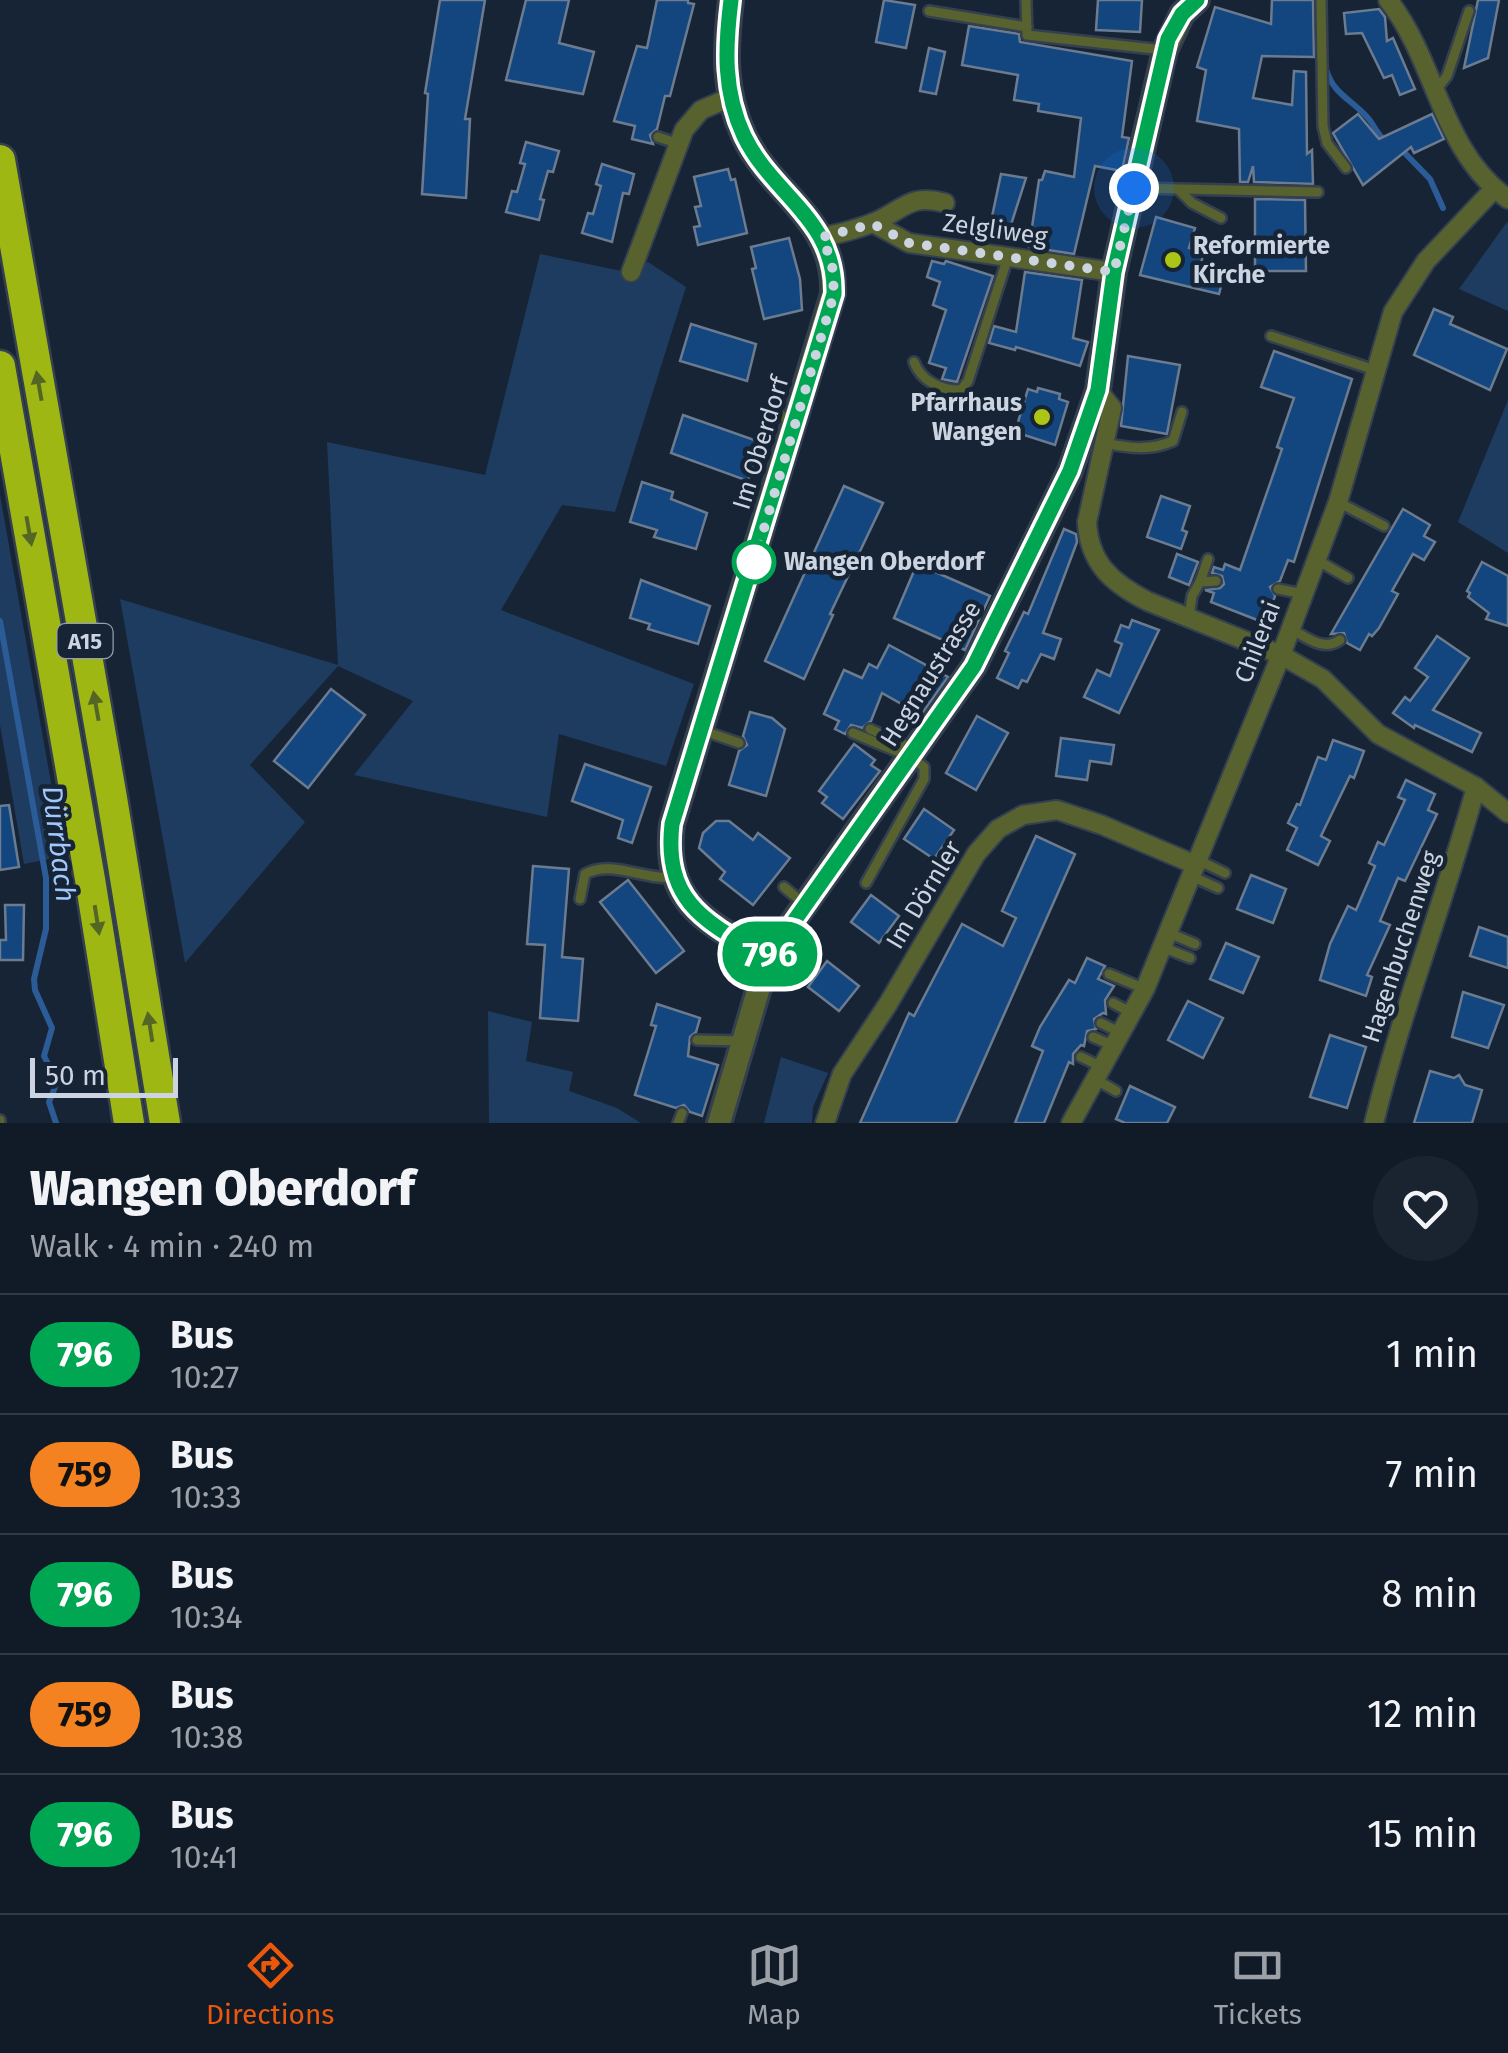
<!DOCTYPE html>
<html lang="en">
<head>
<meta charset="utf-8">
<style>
  :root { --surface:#111b28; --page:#1a2430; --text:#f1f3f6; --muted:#9ca1a8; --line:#303945; --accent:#ea580c }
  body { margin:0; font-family:"Fira Sans",sans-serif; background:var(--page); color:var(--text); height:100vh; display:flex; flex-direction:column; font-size:38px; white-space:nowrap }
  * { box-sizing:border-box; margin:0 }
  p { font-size:32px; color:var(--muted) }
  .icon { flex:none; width:55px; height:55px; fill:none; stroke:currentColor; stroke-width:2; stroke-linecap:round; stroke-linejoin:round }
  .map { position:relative; height:1123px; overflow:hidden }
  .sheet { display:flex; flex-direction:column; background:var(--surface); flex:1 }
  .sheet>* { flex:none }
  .badge { padding:0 20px; border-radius:32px; font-size:35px; line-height:65px }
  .scale { position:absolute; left:30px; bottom:25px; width:148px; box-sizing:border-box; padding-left:10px; border:5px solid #cbd4e0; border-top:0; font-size:28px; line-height:35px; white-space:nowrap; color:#cbd4e0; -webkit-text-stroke:8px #172435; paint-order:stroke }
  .you { position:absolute; width:50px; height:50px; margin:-25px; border:8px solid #fff; border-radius:50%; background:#1a73e8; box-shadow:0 0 0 15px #1a73e833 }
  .map>.badge { position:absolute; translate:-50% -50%; box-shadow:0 0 0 5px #fff }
  .round { display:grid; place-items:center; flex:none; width:105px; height:105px; border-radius:52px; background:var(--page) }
  .head { display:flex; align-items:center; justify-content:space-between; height:170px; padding:0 30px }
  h1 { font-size:48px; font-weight:800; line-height:75px }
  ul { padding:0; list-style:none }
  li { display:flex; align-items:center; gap:30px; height:120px; padding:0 30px; border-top:2px solid var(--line) }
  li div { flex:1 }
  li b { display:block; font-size:38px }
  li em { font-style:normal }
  li .badge { min-width:110px; font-weight:700; text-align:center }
  .tab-bar { display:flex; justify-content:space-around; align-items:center; height:140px; border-top:2px solid var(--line); background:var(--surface); font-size:28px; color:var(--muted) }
  .tab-bar a { display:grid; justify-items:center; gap:5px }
  .tab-bar .active { color:var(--accent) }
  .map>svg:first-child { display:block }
  .green { fill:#1e3c60 }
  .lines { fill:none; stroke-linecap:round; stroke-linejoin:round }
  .stream { stroke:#2b5c97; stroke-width:6 }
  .building { fill:#13457e; stroke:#6b7b90; stroke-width:2.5 }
  .service-casing { stroke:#344050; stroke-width:14 }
  .minor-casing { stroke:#344050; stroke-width:22 }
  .tertiary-casing { stroke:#344050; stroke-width:28 }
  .motorway-casing { stroke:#344050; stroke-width:35 }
  .service { stroke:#57622e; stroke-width:9 }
  .minor { stroke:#57622e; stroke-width:18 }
  .tertiary { stroke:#57622e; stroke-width:22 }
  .motorway { stroke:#9eb712; stroke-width:30 }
  .oneway { fill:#546625 }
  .line-casing { stroke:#fff; stroke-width:22 }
  .line { stroke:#00a651; stroke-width:15 }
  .walk { stroke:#cbd4e0; stroke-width:10; stroke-dasharray:0 18 }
  .poi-dot { fill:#abc614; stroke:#172435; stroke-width:4 }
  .stop-dot { fill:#fff; stroke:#00a651; stroke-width:5 }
  .labels { text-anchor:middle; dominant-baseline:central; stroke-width:9; stroke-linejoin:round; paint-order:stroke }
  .shield { fill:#172435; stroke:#959fad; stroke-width:2.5 }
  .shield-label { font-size:22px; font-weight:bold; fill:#cbd4e0 }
  .street-label { font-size:25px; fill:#cbd4e0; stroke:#172435 }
  .poi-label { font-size:25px; font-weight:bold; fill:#cbd4e0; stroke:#172435; text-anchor:start }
  .stop-label { font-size:25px; font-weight:bold; fill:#cbd4e0; stroke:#172435; text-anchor:start }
  .water-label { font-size:28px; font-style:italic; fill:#a0c8fb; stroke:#172435 }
</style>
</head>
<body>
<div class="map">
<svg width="1508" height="1123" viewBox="0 0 1508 1123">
  <rect width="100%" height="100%" fill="#172435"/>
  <g class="green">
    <path d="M 1507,222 L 1508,224 L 1508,311 L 1459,289 Z"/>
    <path d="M 540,254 L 636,274 L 639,267 L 648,262 L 686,287 L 615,512 L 562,505 L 501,610 L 694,684 L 666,766 L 559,734 L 547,817 L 354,775 L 413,701 L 338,666 L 250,765 L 305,822 L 185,963 L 120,599 L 338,665 L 327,442 L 485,475 Z"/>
    <path d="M 1508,400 L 1508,553 L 1458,522 Z"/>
    <path d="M 0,495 L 64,856 L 24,864 L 0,725 Z"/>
    <path d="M 488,1011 L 532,1022 L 526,1061 L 573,1072 L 569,1091 L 617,1108 L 641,1123 L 489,1123 Z"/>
    <path d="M 781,1057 L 828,1073 L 813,1107 L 812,1123 L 764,1123 Z"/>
  </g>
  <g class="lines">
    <g class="stream">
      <path d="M 1326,69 C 1333,94 1351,99 1367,117 C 1375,125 1376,135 1387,142"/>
      <path d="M 1398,146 L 1430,179 L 1443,208"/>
      <path d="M 0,621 L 46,878 L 46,929 L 34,979 L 35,990 L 52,1028 L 44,1056 L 57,1082 L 49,1102 L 56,1123"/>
    </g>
  </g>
  <g class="building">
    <path d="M 440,0 L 485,0 L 465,119 L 470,119 L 466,198 L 422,194 L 428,94 L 425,93 Z"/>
    <path d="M 526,0 L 569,0 L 559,43 L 594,52 L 583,94 L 506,80 Z"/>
    <path d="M 657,0 L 688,0 L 688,3 L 694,4 L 670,96 L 665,96 L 657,129 L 650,135 L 653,144 L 632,139 L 635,126 L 614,121 L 637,46 L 647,48 Z"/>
    <path d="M 884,0 L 915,5 L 906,48 L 876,42 Z"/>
    <path d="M 1098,0 L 1142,0 L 1140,32 L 1096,30 Z"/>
    <path d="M 1272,0 L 1313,0 L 1314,57 L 1262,56 L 1253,98 L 1292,105 L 1294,71 L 1306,72 L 1307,154 L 1312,150 L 1313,184 L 1254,182 L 1253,166 L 1248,182 L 1240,182 L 1239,129 L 1197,121 L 1206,70 L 1197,67 L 1215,7 L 1271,24 Z"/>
    <path d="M 1478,0 L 1499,0 L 1488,58 L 1464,68 Z"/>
    <path d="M 1379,9 L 1385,17 L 1387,41 L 1393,38 L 1415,89 L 1400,95 L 1392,75 L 1384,78 L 1362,33 L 1346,34 L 1344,13 Z"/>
    <path d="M 969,26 L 1019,34 L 1020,42 L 1132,61 L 1122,137 L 1129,138 L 1122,171 L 1095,166 L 1074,254 L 1029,247 L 1039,180 L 1042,180 L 1045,171 L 1074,177 L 1081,118 L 1038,111 L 1039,104 L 1014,100 L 1018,75 L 962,65 Z"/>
    <path d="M 929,48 L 945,52 L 936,94 L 920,91 Z"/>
    <path d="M 1358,114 L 1379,139 L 1432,114 L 1444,139 L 1414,153 L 1411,147 L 1363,185 L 1333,133 Z"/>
    <path d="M 526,142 L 559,151 L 553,172 L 548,171 L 540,199 L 544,200 L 539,220 L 506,212 L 512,191 L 517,192 L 525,164 L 520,163 Z"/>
    <path d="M 602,164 L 634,174 L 629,194 L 623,193 L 612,242 L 582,233 L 588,213 L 593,214 L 601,186 L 596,184 Z"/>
    <path d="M 728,169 L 731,180 L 735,179 L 747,233 L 698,245 L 694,227 L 700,226 L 695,207 L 701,206 L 694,177 Z"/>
    <path d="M 1001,174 L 1026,178 L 1008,234 L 989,231 Z"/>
    <path d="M 1255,199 L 1305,200 L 1306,271 L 1255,271 Z"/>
    <path d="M 1156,217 L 1195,228 L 1189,248 L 1204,253 L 1199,269 L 1224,275 L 1219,294 L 1140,275 Z"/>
    <path d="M 789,238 L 800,279 L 802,310 L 764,319 L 752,269 L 756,268 L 751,247 Z"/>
    <path d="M 932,261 L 944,264 L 946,261 L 993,276 L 957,382 L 942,379 L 946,368 L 929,363 L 946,310 L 933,305 L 940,282 L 927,277 Z"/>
    <path d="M 1025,272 L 1082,280 L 1073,338 L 1088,342 L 1080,366 L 1016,347 L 1015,350 L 989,343 L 994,326 L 1016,332 Z"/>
    <path d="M 1434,309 L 1453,317 L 1450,324 L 1507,349 L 1490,390 L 1414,355 Z"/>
    <path d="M 691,324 L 756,344 L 747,381 L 680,361 Z"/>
    <path d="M 1274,351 L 1352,379 L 1294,562 L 1288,560 L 1280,581 L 1270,587 L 1275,596 L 1265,623 L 1211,602 L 1214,593 L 1205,590 L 1220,588 L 1224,584 L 1222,576 L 1212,573 L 1214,567 L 1223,570 L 1225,564 L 1240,570 L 1282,449 L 1277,447 L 1294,398 L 1261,387 Z"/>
    <path d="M 1128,356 L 1180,365 L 1167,434 L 1121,426 Z"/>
    <path d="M 1038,388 L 1060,394 L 1059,399 L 1068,402 L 1055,445 L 1015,432 L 1028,389 L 1037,392 Z"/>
    <path d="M 683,415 L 760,442 L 748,481 L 671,453 Z"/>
    <path d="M 642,482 L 673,492 L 671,499 L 707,513 L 696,549 L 654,537 L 657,530 L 630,522 Z"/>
    <path d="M 844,486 L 883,503 L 830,614 L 833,615 L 804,679 L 765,661 Z"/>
    <path d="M 1161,496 L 1190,506 L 1182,530 L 1187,532 L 1181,549 L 1147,537 Z"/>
    <path d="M 1403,509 L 1430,525 L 1424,536 L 1435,542 L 1424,560 L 1413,554 L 1392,591 L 1398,594 L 1379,628 L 1372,636 L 1369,634 L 1360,650 L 1347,643 L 1344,633 L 1331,634 Z"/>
    <path d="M 1064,529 L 1076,534 L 1077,542 L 1043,633 L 1061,639 L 1054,659 L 1041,654 L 1027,682 L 1022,680 L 1018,688 L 997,678 L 1009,653 L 1005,651 L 1024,612 L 1028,614 Z"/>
    <path d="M 1177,554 L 1198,562 L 1189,585 L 1169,577 Z"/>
    <path d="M 1482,562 L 1508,576 L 1508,626 L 1486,619 L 1489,613 L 1468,597 L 1470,593 L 1467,591 Z"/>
    <path d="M 917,564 L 990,596 L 965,650 L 894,618 Z"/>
    <path d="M 641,580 L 710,606 L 698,644 L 648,629 L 650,624 L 630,618 Z"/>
    <path d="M 1132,620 L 1159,630 L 1119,713 L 1084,697 L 1097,670 L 1110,676 L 1122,644 L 1115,641 L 1121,625 L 1129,628 Z"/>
    <path d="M 1437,636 L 1469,658 L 1433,710 L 1481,733 L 1472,752 L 1415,725 L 1414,728 L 1393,713 L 1405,697 L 1410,701 L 1428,677 L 1415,668 Z"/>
    <path d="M 889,645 L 948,677 L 921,715 L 882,693 L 871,721 L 862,728 L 851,725 L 845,734 L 835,729 L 839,721 L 824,714 L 844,670 L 862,678 L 869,664 L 877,668 Z"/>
    <path d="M 331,689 L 365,715 L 308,788 L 274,761 Z"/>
    <path d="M 750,712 L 772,718 L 785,729 L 766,796 L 729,785 L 739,751 L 747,745 L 743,736 Z"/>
    <path d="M 977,716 L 1008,733 L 976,790 L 946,773 Z"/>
    <path d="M 1061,738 L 1114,745 L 1111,764 L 1090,761 L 1087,780 L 1056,776 Z"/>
    <path d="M 1333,740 L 1364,751 L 1354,778 L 1350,776 L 1321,836 L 1330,841 L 1318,865 L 1287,850 L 1297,828 L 1288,823 L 1297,804 L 1300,805 L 1318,757 L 1326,760 Z"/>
    <path d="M 854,744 L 875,760 L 871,765 L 880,771 L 843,819 L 822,803 L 827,797 L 819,791 Z"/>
    <path d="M 585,764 L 651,787 L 632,843 L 618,838 L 623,820 L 572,801 Z"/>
    <path d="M 1406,780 L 1435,794 L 1428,810 L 1437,814 L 1405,881 L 1398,878 L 1380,921 L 1390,925 L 1367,975 L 1372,977 L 1366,996 L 1320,980 L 1330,944 L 1348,906 L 1356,910 L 1375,866 L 1369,863 L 1378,842 L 1384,845 L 1405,800 L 1398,797 Z"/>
    <path d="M 9,805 L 19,867 L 0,870 L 0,806 Z"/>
    <path d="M 924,809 L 954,830 L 934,859 L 904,839 Z"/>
    <path d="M 716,821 L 729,821 L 753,840 L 758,833 L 790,858 L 753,905 L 720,879 L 725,872 L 699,848 L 703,833 Z"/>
    <path d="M 1036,836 L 1075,854 L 956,1123 L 860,1123 L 909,1013 L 914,1016 L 962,924 L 1003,946 L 1016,918 L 1002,911 Z"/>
    <path d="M 533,866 L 569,869 L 562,957 L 583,959 L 578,1021 L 540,1018 L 545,945 L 527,944 Z"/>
    <path d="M 1251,875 L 1286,889 L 1273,923 L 1237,909 Z"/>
    <path d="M 628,880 L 684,951 L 656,973 L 600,902 Z"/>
    <path d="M 871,895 L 899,916 L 879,943 L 851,922 Z"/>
    <path d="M 5,905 L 24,905 L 23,960 L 0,960 L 0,940 L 6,940 Z"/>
    <path d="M 1479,927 L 1508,937 L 1508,968 L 1470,956 Z"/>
    <path d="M 1226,943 L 1259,957 L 1243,993 L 1210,979 Z"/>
    <path d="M 1087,958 L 1105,966 L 1098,979 L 1114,986 L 1105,1000 L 1106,1014 L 1103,1013 L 1094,1019 L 1096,1029 L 1087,1031 L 1084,1046 L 1081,1045 L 1073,1054 L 1073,1064 L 1069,1062 L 1044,1123 L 1015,1123 L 1043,1051 L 1032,1046 L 1040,1027 L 1069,980 L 1075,983 Z"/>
    <path d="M 827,961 L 859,986 L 839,1011 L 808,987 Z"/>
    <path d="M 1463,992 L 1504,1005 L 1488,1048 L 1452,1037 Z"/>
    <path d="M 1188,1001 L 1223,1018 L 1203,1058 L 1168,1040 Z"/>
    <path d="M 657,1004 L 700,1018 L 696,1032 L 690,1037 L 688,1056 L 718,1065 L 702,1116 L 690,1112 L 684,1105 L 676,1108 L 635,1095 L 656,1026 L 651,1025 Z"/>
    <path d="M 1330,1035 L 1366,1047 L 1347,1108 L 1310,1097 Z"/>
    <path d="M 1430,1071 L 1454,1078 L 1459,1075 L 1465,1085 L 1482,1090 L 1472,1123 L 1414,1123 Z"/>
    <path d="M 1130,1086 L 1175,1107 L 1167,1123 L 1125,1123 L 1116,1119 Z"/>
  </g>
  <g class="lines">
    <defs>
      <g id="service">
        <path d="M 1026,0 L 1027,35 L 1163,50"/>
        <path d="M 1321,0 L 1323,126 L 1327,143 L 1346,168"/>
        <path d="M 929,11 L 1027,27"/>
        <path d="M 1436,90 L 1447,76 L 1469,11"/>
        <path d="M 658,137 L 679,144"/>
        <path d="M 1136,188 L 1318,192"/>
        <path d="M 1180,191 L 1192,203 L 1221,218"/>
        <path d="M 1271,336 L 1375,370"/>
        <path d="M 914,362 C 921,381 942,391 961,390 L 968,381 L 1008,257"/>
        <path d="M 778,414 L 794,422"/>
        <path d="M 1105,443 C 1128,448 1150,451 1173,441 L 1182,412"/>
        <path d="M 1338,502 L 1384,526"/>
        <path d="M 1317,560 L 1348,578"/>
        <path d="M 1200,582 L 1208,559"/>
        <path d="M 1278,589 L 1304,594"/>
        <path d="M 1189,617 L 1192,596 L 1200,582 L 1216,581"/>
        <path d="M 1291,629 C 1306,637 1323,652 1340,640"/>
        <path d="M 870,729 L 914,749"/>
        <path d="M 704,731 L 739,743"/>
        <path d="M 853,733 L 911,757 L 924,767 L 924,779 L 866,883"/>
        <path d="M 1198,860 L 1225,873"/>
        <path d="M 1191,876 L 1218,888"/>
        <path d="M 784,887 L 804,904"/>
        <path d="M 580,899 L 585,874 C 612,859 645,881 674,877"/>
        <path d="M 1169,933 L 1195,944"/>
        <path d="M 1162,947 L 1190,958"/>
        <path d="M 1109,974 L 1145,989"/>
        <path d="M 1113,1003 L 1132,1013"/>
        <path d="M 1101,1023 L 1121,1033"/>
        <path d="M 1093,1037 L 1114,1046"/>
        <path d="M 697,1040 L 741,1041"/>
        <path d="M 1081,1057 L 1102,1067"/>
        <path d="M 1095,1079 L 1116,1091"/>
        <path d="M 0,1120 L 0,1123"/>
        <path d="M 678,1123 L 682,1113"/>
      </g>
      <g id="minor">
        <path d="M 1388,0 C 1437,62 1440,150 1508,199"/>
        <path d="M 873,223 L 909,243 L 1114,272"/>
        <path d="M 822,237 C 838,234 854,230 870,224 C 901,213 908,192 945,203"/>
        <path d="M 631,272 L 684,130 L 701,110 L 729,98"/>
        <path d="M 1098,390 L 1112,408 L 1087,522 C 1089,563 1112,583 1147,601 L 1281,655 L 1323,679 L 1378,734 L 1476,787 L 1508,813"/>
        <path d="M 825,1123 L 842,1074 L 888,1004 L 976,854 L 998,829 L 1023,815 L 1057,810 L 1102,825 L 1196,865"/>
        <path d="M 1071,1123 L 1145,989 L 1281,655 L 1338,502 L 1393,312 L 1426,261 L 1494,189"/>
        <path d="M 1374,1123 C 1402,1009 1445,900 1476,787"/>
      </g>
      <g id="tertiary">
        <path d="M 731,0 C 725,49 723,91 744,136 C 773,196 836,219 833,294 L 672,824 C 662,904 708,923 768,957"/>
        <path d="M 719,1123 L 768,957 L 974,666 L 1070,471 L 1098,390 L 1114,272 L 1165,50 L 1182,14 L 1197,0"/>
      </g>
      <g id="motorway">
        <path d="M 0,160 L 112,798 L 165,1123"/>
        <path d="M 0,366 L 90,879 L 129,1123"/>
      </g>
    </defs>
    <use href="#service" class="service-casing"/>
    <use href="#minor" class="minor-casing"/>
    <use href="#tertiary" class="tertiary-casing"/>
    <use href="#motorway" class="motorway-casing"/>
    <use href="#service" class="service"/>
    <use href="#minor" class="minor"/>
    <use href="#tertiary" class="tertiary"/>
    <use href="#motorway" class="motorway"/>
  </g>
  <defs><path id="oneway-solid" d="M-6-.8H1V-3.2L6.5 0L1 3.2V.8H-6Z" transform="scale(2.5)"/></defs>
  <g class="oneway">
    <use href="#oneway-solid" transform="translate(39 386) rotate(-100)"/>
    <use href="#oneway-solid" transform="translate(29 531) rotate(80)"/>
    <use href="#oneway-solid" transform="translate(96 706) rotate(-100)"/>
    <use href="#oneway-solid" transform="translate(97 920) rotate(81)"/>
    <use href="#oneway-solid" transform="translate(150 1027) rotate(-99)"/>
  </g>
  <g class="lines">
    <defs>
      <path id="line" d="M 731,0 C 725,48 723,91 744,136 C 773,196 836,219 834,294 L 672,824 C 663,904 708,923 768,958 L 974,666 L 1070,471 L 1098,390 L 1114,272 L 1168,39 L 1182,14 L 1197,0"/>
    </defs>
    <use href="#line" class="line-casing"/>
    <use href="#line" class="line"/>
    <path class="walk" d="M 754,562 L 834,294 L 832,263 L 822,237 L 873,224 L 909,243 L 1114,272 L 1134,188"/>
  </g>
  <g class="poi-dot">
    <circle cx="1173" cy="260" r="10"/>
    <circle cx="1042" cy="417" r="10"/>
  </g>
  <circle class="stop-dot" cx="754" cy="562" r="20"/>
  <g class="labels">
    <rect class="shield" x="57.5" y="624" width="55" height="34" rx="8"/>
    <g class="shield-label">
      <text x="85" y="641">A15</text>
    </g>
    <g class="street-label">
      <text transform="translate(995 230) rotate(8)">Zelgliweg</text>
      <text transform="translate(761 443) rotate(-73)">Im Oberdorf</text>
      <text transform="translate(1258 642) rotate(-69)">Chilerai</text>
      <text transform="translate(931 674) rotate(-58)">Hegnaustrasse</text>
      <text transform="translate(924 895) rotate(-59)">Im Dörnler</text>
      <text transform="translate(1401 947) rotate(-72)">Hagenbuchenweg</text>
    </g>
    <g class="poi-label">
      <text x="1193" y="246">Reformierte<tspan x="1193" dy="29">Kirche</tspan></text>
      <text x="1022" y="403" text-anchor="end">Pfarrhaus<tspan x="1022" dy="29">Wangen</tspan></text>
    </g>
    <g class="stop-label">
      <text x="784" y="562">Wangen Oberdorf</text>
    </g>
    <g class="water-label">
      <text transform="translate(59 844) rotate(83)">Dürrbach</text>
    </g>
  </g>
</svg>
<div class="scale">50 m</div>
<div class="you" style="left:1134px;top:188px"></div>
<b class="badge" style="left:770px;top:954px;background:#00a651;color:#fff">796</b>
</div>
<section class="sheet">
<div class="head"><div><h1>Wangen Oberdorf</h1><p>Walk · 4 min · 240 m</p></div><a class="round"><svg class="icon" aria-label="heart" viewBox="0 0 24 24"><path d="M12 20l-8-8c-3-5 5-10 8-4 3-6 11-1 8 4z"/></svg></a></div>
<ul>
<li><span class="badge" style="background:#00a651;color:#fff">796</span><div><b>Bus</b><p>10:27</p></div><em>1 min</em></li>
<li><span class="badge" style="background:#f58220;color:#111">759</span><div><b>Bus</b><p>10:33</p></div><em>7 min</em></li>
<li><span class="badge" style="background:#00a651;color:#fff">796</span><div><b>Bus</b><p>10:34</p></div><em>8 min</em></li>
<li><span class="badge" style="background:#f58220;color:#111">759</span><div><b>Bus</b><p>10:38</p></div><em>12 min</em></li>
<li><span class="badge" style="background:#00a651;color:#fff">796</span><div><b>Bus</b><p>10:41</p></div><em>15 min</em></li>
</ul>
</section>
<nav class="tab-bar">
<a class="active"><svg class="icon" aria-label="directions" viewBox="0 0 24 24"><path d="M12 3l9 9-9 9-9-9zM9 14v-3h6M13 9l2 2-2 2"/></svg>Directions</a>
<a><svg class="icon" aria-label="map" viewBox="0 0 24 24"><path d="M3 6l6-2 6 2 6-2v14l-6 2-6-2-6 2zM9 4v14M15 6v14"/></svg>Map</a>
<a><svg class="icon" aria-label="tickets" viewBox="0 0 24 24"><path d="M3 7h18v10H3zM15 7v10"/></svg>Tickets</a>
</nav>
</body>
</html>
